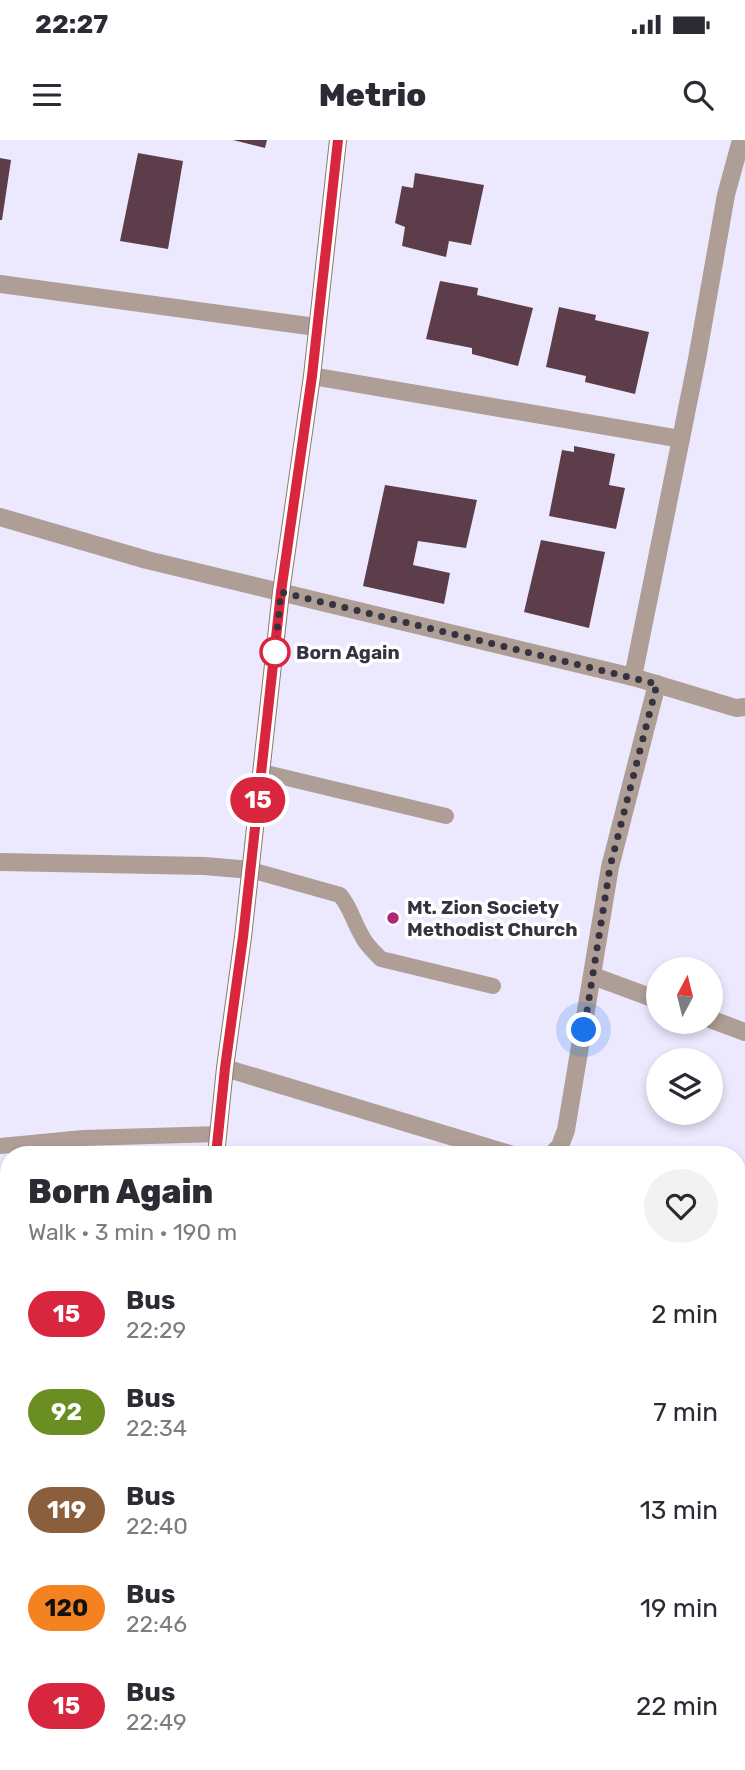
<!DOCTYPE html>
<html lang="en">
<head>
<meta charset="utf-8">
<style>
  :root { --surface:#fff; --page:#f2f2f3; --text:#2b2b33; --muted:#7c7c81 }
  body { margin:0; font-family:Rubik,sans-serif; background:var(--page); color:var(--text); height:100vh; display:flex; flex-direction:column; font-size:26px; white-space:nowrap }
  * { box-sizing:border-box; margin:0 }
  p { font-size:23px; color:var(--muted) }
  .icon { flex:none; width:38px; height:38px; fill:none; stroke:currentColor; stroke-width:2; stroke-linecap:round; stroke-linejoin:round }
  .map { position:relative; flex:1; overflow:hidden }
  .panel { position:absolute; left:0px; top:1006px; width:746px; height:625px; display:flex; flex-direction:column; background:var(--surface); border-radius:28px 28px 0 0; box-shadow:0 4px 10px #0003 }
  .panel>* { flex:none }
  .badge { padding:0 14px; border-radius:23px; font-size:24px; line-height:46px }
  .needle { width:46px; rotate:7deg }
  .tools { position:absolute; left:646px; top:817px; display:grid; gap:14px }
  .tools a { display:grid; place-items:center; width:77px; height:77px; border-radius:50%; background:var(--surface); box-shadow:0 4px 10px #0003; font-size:35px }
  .you { position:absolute; width:35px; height:35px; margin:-18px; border:5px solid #fff; border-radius:50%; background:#1a73e8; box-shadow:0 0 0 10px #1a73e833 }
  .map>.badge { position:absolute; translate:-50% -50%; box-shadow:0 0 0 4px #fff }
  .round { display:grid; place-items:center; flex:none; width:74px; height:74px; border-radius:37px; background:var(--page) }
  .headline { display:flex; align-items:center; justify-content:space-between; height:119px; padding:0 28px }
  h1 { font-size:33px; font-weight:800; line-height:52px }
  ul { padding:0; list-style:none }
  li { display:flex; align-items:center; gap:21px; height:98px; padding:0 28px }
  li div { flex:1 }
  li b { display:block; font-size:26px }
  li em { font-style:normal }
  li .badge { min-width:77px; font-weight:700; text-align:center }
  .status { display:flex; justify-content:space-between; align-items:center; height:49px; padding:0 35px; background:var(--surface); direction:ltr }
  .status svg { height:19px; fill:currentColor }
  header { display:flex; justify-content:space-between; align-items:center; height:91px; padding:0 28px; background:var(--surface); font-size:32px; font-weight:800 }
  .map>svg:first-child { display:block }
  .building { fill:#5d3d49 }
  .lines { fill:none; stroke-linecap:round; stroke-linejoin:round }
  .service { stroke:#ae9e96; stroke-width:16 }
  .minor { stroke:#ae9e96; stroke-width:18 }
  .secondary { stroke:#8f786e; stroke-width:18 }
  .line-casing { stroke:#fff; stroke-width:16 }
  .line { stroke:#d7263d; stroke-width:10 }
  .walk { stroke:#363341; stroke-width:7; stroke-dasharray:0 12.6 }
  .stop-dot { fill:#fff; stroke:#d7263d; stroke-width:3.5 }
  .poi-dot { fill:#ab2976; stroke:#fff; stroke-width:2.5 }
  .labels { text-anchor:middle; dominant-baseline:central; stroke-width:7; stroke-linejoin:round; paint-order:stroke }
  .stop-label { font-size:19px; font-weight:bold; fill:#363341; stroke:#fff; text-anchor:start }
  .poi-label { font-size:19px; font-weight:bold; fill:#363341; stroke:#fff; text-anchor:start }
</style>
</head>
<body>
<div class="status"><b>22:27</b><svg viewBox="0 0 49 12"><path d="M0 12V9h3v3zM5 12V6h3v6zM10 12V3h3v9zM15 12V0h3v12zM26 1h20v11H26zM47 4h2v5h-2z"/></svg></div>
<header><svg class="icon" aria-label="menu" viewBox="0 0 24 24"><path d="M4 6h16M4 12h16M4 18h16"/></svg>Metrio<svg class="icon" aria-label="search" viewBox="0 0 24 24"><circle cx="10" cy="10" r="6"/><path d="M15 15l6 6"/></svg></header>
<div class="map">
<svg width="745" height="1630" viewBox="0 0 745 1630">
  <rect width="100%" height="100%" fill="#ece9fe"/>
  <g class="building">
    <path d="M 233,0 L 267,0 L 265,8 Z"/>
    <path d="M 138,13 L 183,21 L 168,109 L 120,101 Z"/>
    <path d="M 0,18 L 11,20 L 2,80 L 0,80 Z"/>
    <path d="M 415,33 L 484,45 L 471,105 L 449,101 L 446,117 L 402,106 L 405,87 L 395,83 L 402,46 L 413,48 Z"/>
    <path d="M 440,141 L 478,148 L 477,155 L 533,168 L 518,226 L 472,214 L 472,208 L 426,199 Z"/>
    <path d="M 559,167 L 596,175 L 595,180 L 649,192 L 635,254 L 585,242 L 586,236 L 546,227 Z"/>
    <path d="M 574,306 L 615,314 L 609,345 L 625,348 L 616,389 L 549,376 L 562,310 L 574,312 Z"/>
    <path d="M 385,345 L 477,360 L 466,408 L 418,401 L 413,425 L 450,433 L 444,464 L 363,446 Z"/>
    <path d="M 541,400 L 605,412 L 589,488 L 524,472 Z"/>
  </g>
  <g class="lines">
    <g class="service">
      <path d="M 262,632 L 446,676"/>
      <path d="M 251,730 L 340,755 C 351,768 353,781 362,796 C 366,805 374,812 381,819 L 493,846"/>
      <path d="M 0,1006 L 83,998 L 219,994"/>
    </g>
    <g class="minor">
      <path d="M 0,144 L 316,187"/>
      <path d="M 312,236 L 681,299"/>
      <path d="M 0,377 L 147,420 L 633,537 L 736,568 L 745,567"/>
      <path d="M 633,537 L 697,219 L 726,55 L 741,0"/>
      <path d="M 0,722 L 204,726 L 251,730"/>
      <path d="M 593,836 L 658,860"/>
      <path d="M 710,879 L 745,892"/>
      <path d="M 225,928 L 513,1015"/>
      <path d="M 551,1015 L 560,1006 L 566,990 L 610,727 L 657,544"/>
      <path d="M 0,1461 L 9,1461"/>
      <path d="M 737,1468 L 742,1459"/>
      <path d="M 737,1593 L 745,1597"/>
    </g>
    <g class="secondary">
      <path d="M 216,1015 L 225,928 L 243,797 L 281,452 L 312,236 L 338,0"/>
      <path d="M 157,1630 L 158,1622"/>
    </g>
  </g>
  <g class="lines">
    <defs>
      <path id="line" d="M 216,1015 L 225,928 L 243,797 L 281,452 L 312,236 L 338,0"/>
    </defs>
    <use href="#line" class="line-casing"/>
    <use href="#line" class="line"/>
    <path class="walk" d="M 275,512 L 281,452 L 657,544 L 610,727 L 584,890"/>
  </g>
  <circle class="stop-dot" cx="275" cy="512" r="14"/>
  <circle class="poi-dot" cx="393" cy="778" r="7"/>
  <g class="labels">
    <g class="stop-label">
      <text x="296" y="512">Born Again</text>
    </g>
    <g class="poi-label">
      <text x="407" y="767">Mt. Zion Society<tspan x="407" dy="22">Methodist Church</tspan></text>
    </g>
  </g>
</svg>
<div class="tools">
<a><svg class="needle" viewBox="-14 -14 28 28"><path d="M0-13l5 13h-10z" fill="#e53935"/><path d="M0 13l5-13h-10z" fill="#7c7c81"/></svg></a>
<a><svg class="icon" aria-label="layers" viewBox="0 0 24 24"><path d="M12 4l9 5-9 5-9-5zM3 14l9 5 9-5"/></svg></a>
</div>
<div class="you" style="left:584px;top:890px"></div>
<b class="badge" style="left:258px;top:660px;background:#d7263d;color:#fff">15</b>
<section class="panel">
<div class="headline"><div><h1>Born Again</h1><p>Walk · 3 min · 190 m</p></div><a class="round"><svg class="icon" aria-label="heart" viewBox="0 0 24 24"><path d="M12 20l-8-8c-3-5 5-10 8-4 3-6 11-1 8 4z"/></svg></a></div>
<ul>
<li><span class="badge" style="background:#d7263d;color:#fff">15</span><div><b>Bus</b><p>22:29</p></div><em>2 min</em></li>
<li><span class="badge" style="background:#6b8e23;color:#fff">92</span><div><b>Bus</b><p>22:34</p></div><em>7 min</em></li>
<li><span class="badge" style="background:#8b5e3c;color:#fff">119</span><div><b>Bus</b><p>22:40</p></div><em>13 min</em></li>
<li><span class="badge" style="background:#f58220;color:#111">120</span><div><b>Bus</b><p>22:46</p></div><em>19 min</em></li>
<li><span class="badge" style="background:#d7263d;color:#fff">15</span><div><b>Bus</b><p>22:49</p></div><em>22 min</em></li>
</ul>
</section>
</div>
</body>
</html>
